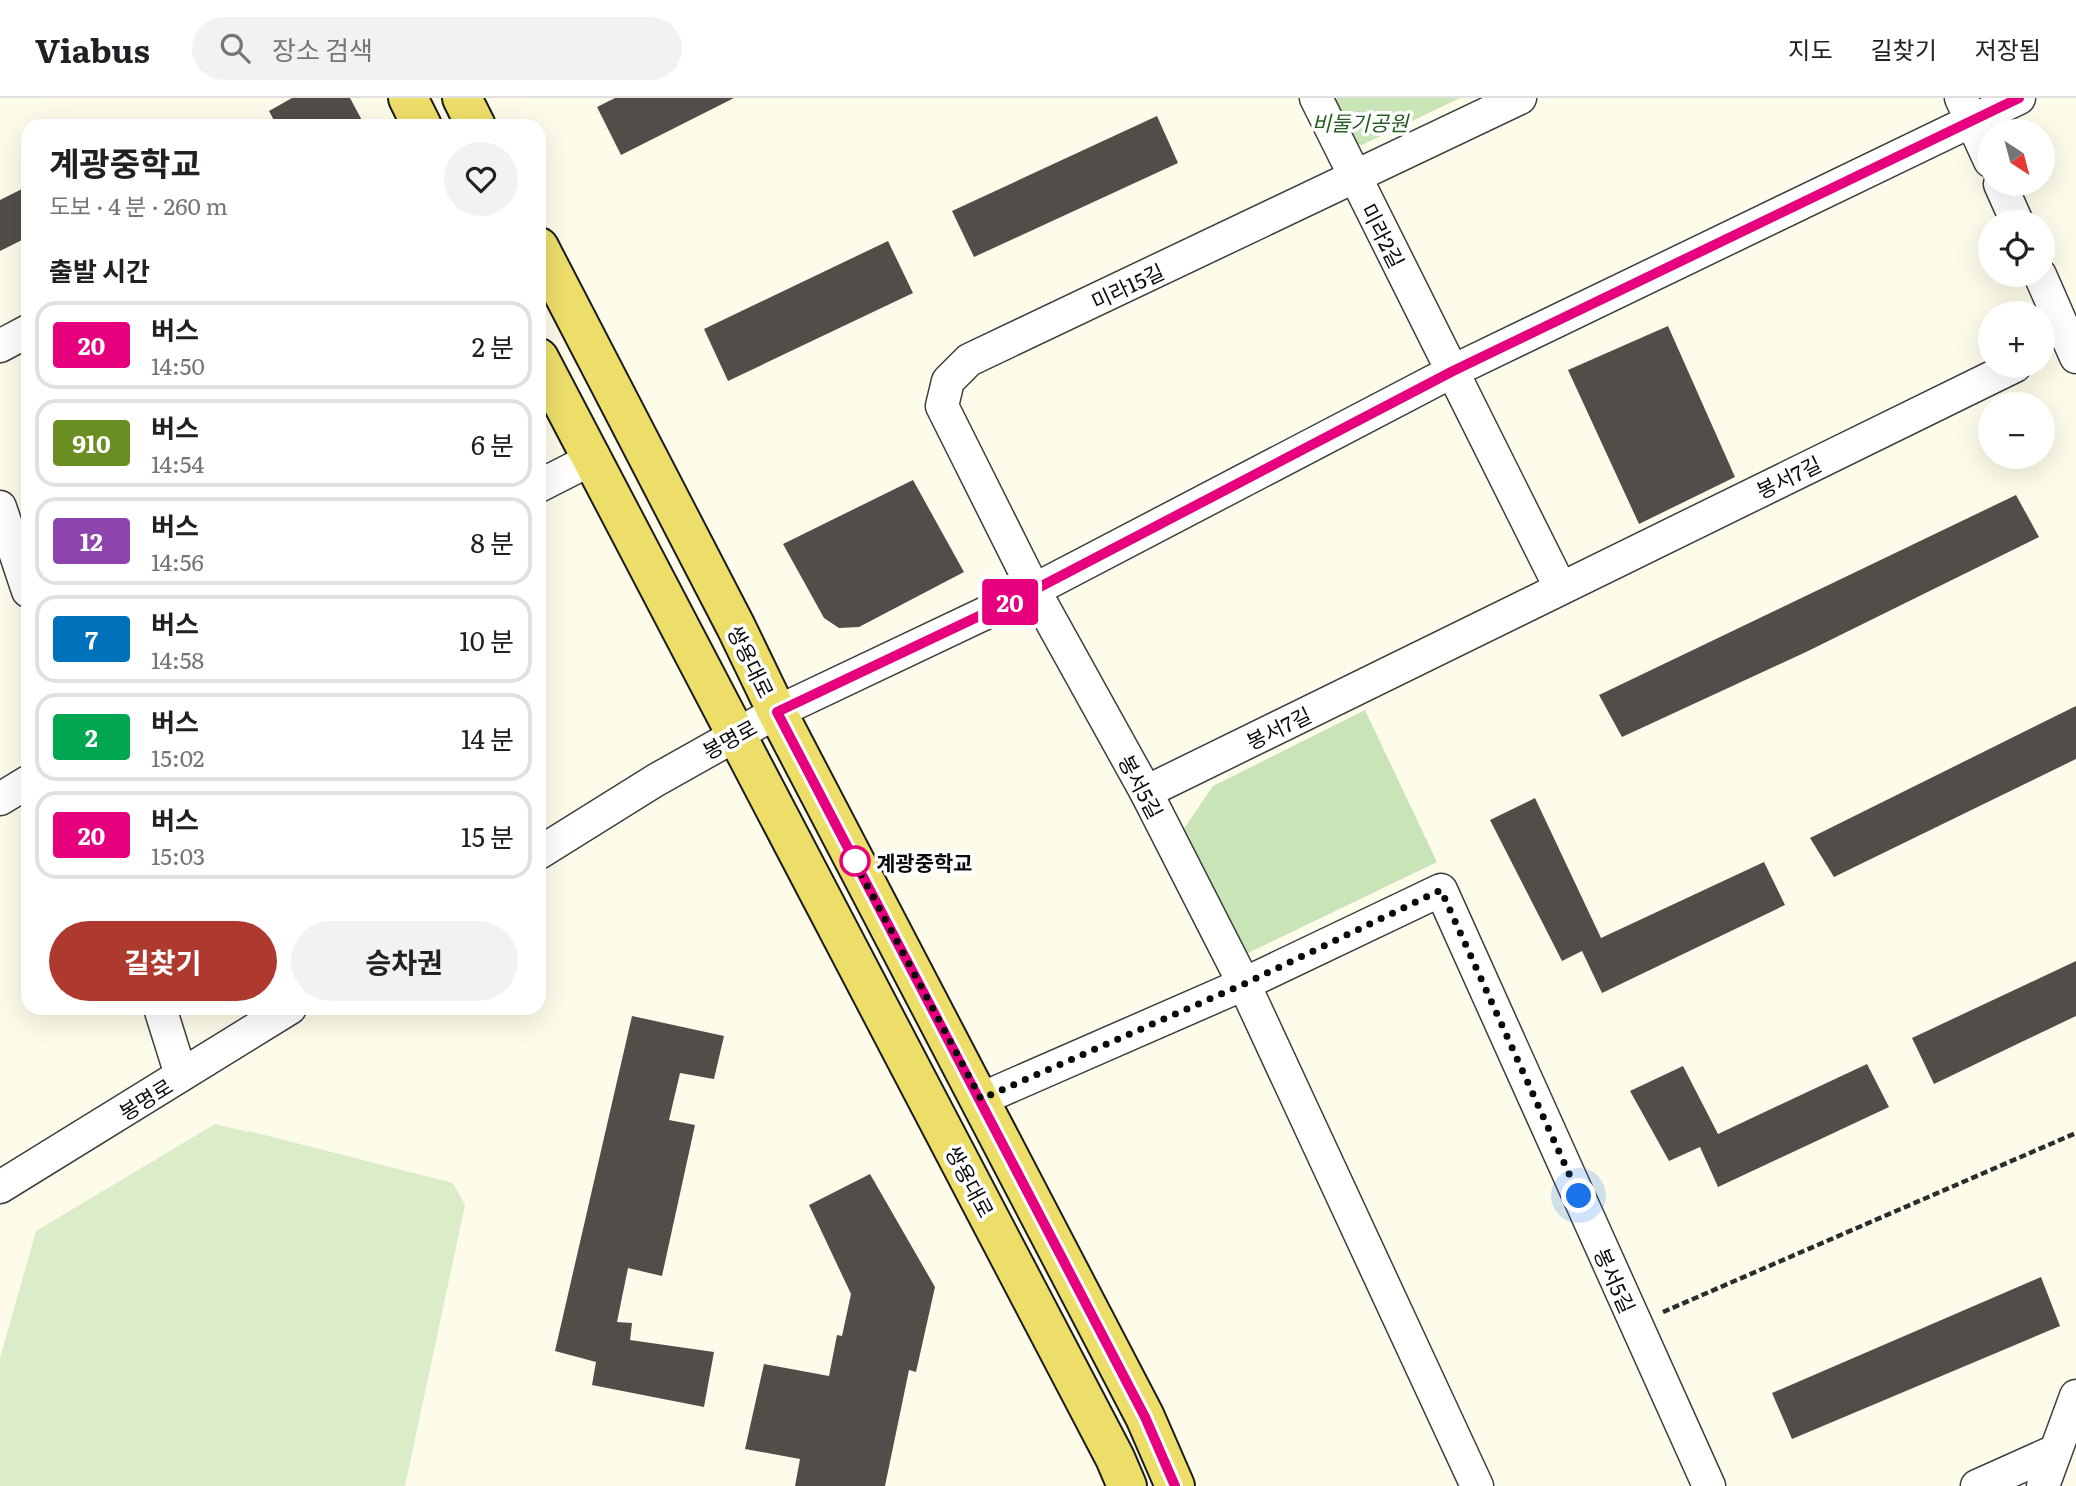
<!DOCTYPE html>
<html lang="ko">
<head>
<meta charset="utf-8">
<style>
  :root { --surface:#fff; --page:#f2f2f2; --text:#202124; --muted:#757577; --line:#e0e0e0; --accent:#ae392f }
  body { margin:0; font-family:Literata,"Noto Sans KR",serif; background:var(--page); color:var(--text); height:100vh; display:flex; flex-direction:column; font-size:26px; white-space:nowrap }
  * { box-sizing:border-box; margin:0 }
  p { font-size:23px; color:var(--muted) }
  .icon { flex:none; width:38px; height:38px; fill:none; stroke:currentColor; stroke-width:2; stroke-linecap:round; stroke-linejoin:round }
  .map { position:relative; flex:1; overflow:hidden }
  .panel { position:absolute; left:21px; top:21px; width:525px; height:896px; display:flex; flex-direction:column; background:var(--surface); border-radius:21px; box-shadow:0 7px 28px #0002 }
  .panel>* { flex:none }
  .badge { padding:0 14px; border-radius:5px; font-size:24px; line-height:46px }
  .needle { width:46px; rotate:144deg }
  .controls { position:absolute; left:1978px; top:21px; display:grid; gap:14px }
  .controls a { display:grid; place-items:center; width:77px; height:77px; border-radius:50%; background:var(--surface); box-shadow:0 7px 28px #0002; font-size:35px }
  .you { position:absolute; width:35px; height:35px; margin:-18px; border:5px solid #fff; border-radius:50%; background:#1a73e8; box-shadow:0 0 0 10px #1a73e833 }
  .map>.badge { position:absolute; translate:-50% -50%; box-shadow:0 0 0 4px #fff }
  h2 { padding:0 28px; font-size:26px; line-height:63px }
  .round { display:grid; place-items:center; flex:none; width:74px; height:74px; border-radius:37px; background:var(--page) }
  .headline { display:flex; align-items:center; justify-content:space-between; height:119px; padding:0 28px }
  h1 { font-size:33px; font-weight:700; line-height:52px }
  .button { display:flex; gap:14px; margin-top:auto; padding:14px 28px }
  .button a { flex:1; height:80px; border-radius:42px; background:var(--accent); color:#fff; font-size:28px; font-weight:700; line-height:80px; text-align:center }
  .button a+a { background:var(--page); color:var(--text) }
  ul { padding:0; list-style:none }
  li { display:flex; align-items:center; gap:21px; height:88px; margin:0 14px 10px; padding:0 14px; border:4px solid var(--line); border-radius:21px }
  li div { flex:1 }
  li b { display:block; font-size:26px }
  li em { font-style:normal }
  li .badge { min-width:77px; font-weight:700; text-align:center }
  header { display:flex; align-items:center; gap:42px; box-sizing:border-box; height:98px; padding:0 35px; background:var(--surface); border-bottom:2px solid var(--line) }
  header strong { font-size:33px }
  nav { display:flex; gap:38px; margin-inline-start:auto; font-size:24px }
  .search { width:490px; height:63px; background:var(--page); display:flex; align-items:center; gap:18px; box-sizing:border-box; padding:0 24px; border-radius:38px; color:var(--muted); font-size:26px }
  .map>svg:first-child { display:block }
  .green { fill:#c9e4b7 }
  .pitch { fill:#dbecc8 }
  .building { fill:#524d48 }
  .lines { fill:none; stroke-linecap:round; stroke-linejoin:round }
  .minor-casing { stroke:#3e3e3e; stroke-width:35 }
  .major-casing { stroke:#1c1c1c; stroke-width:42 }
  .path { stroke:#2d2d2d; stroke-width:4.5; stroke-dasharray:7 3.5; stroke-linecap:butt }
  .minor { stroke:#fff; stroke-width:32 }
  .major { stroke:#edde6a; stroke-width:38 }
  .line-casing { stroke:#fff; stroke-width:16 }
  .line { stroke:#e6007e; stroke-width:10 }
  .walk { stroke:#0b0b0b; stroke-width:7; stroke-dasharray:0 12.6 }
  .stop-dot { fill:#fff; stroke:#e6007e; stroke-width:3.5 }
  .labels { text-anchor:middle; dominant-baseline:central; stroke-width:7; stroke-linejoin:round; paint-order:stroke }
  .park-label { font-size:21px; font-style:italic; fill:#265c21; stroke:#fff }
  .street-label { font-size:21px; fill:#0b0b0b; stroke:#fff }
  .stop-label { font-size:21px; font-weight:bold; fill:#0b0b0b; stroke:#fff; text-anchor:start }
</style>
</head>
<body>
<header>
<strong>Viabus</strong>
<div class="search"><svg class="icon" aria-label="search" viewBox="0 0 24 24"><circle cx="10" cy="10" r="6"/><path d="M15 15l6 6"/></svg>장소 검색</div>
<nav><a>지도</a><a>길찾기</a><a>저장됨</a></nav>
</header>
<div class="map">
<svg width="2076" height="1388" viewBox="0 0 2076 1388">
  <rect width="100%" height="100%" fill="#fdfcea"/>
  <g class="green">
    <path d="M 1323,0 L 1460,0 L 1362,47 L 1344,44 Z"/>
    <path d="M 1365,612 L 1437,764 L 1244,857 L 1183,732 L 1213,688 Z"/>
  </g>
  <path class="pitch" d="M 215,1026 L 248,1034 L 249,1033 L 453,1085 L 465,1107 L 405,1388 L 0,1388 L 0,1260 L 36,1133 Z"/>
  <g class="building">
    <path d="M 292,0 L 350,0 L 365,28 L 277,28 L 269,13 Z"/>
    <path d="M 615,0 L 734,0 L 621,57 L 597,9 Z"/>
    <path d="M 1157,18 L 1178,65 L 974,159 L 952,113 Z"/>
    <path d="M 28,88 L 28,139 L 0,153 L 0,102 Z"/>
    <path d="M 888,143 L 913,195 L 728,283 L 704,231 Z"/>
    <path d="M 1668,228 L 1735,379 L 1639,426 L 1568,272 Z"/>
    <path d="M 913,382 L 964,474 L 859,529 L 839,530 L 824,520 L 783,446 Z"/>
    <path d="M 2016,397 L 2039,439 L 1806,554 L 1622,639 L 1599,597 Z"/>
    <path d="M 2076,608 L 2076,661 L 1834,779 L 1810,740 Z"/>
    <path d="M 1535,700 L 1601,840 L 1764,764 L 1785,807 L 1602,895 L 1582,853 L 1562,863 L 1490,722 Z"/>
    <path d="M 2076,863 L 2076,918 L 1934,986 L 1912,940 Z"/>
    <path d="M 632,918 L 724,938 L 714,981 L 680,975 L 669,1022 L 695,1027 L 662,1178 L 628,1170 L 617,1224 L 632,1225 L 630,1242 L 714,1254 L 704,1309 L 592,1287 L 596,1264 L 555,1253 Z"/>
    <path d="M 1867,966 L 1889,1009 L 1718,1089 L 1700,1049 L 1669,1063 L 1630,993 L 1683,968 L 1718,1036 Z"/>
    <path d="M 870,1076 L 935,1189 L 916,1274 L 909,1272 L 885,1388 L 795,1388 L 800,1361 L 745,1351 L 764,1266 L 829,1278 L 837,1237 L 842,1238 L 851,1196 L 809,1107 Z"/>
    <path d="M 2041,1179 L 2060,1228 L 1792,1341 L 1772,1295 Z"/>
  </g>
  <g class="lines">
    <defs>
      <g id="minor">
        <path d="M 1316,0 L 1560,489"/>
        <path d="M 1961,0 L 1990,63"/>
        <path d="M 2000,86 L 2017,124"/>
        <path d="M 2040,177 L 2076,259"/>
        <path d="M 0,248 L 28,233"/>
        <path d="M 539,388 L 592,361"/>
        <path d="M 0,409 L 28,493"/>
        <path d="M 1146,694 L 2015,268"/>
        <path d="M 0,701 L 28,684"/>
        <path d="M 539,755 L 656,682 L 777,614 L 1034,492 L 1453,273 L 2019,0"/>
        <path d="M 160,910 L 181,977"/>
        <path d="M 981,1001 L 1244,886 L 1441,792 L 1709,1388"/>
        <path d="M 0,1089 L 290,910"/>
        <path d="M 1477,1388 L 1244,886 L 1146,694 L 1034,492 L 942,308 L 948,283 L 969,262 L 1520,0"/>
        <path d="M 1977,1388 L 2055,1353"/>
        <path d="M 2043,1388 L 2076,1298"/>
      </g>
      <g id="major">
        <path d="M 408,0 L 422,28"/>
        <path d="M 462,0 L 476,28"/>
        <path d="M 539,149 L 736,529 L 777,614 L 1145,1319 L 1175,1388"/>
        <path d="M 539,260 L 1115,1360 L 1127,1388"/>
      </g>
    </defs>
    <use href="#minor" class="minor-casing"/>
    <use href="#major" class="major-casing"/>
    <path class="path" d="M 1663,1214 L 2076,1035"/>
    <use href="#minor" class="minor"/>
    <use href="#major" class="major"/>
  </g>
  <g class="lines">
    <defs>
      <path id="line" d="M 1175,1388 L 1145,1319 L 777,614 L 1034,492 L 1453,273 L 2019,0"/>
    </defs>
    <use href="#line" class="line-casing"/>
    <use href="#line" class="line"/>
    <path class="walk" d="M 855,763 L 852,759 L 981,1001 L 1244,886 L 1441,792 L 1579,1098"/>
  </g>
  <circle class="stop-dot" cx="855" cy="763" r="14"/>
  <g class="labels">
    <g class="park-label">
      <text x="1360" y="23">비둘기공원</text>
    </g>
    <g class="street-label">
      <text transform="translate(1384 137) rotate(63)">미라2길</text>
      <text transform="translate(1127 187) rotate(-25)">미라15길</text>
      <text transform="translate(1788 378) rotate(-26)">봉서7길</text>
      <text transform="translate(752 563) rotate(64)">쌍용대로</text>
      <text transform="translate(1278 629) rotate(-26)">봉서7길</text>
      <text transform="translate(729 640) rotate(-29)">봉명로</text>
      <text transform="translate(1142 688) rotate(62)">봉서5길</text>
      <text transform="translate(145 1000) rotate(-32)">봉명로</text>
      <text transform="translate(971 1083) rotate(62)">쌍용대로</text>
      <text transform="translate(1616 1182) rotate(66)">봉서5길</text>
    </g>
    <g class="stop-label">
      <text x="876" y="763">계광중학교</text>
    </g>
  </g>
</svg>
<div class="controls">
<a><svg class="needle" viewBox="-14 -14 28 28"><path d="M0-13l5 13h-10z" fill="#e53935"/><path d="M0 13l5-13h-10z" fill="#757577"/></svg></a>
<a><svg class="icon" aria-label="locate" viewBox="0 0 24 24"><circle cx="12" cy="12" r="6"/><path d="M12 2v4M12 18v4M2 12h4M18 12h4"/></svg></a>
<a>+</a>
<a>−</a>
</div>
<div class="you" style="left:1579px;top:1098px"></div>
<b class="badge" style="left:1010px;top:504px;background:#e6007e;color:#fff">20</b>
<section class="panel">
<div class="headline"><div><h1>계광중학교</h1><p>도보 · 4 분 · 260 m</p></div><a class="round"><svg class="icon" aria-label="heart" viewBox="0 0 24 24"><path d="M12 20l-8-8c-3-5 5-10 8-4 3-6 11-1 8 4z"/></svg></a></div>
<h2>출발 시간</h2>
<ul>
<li><span class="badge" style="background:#e6007e;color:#fff">20</span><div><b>버스</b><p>14:50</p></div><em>2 분</em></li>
<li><span class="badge" style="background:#6b8e23;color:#fff">910</span><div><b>버스</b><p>14:54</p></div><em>6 분</em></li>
<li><span class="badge" style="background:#8e44ad;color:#fff">12</span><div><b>버스</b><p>14:56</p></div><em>8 분</em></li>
<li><span class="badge" style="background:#0072bc;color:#fff">7</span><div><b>버스</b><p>14:58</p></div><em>10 분</em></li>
<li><span class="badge" style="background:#00a651;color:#fff">2</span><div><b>버스</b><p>15:02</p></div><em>14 분</em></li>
<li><span class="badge" style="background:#e6007e;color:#fff">20</span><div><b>버스</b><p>15:03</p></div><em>15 분</em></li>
</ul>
<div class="button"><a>길찾기</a><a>승차권</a></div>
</section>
</div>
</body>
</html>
